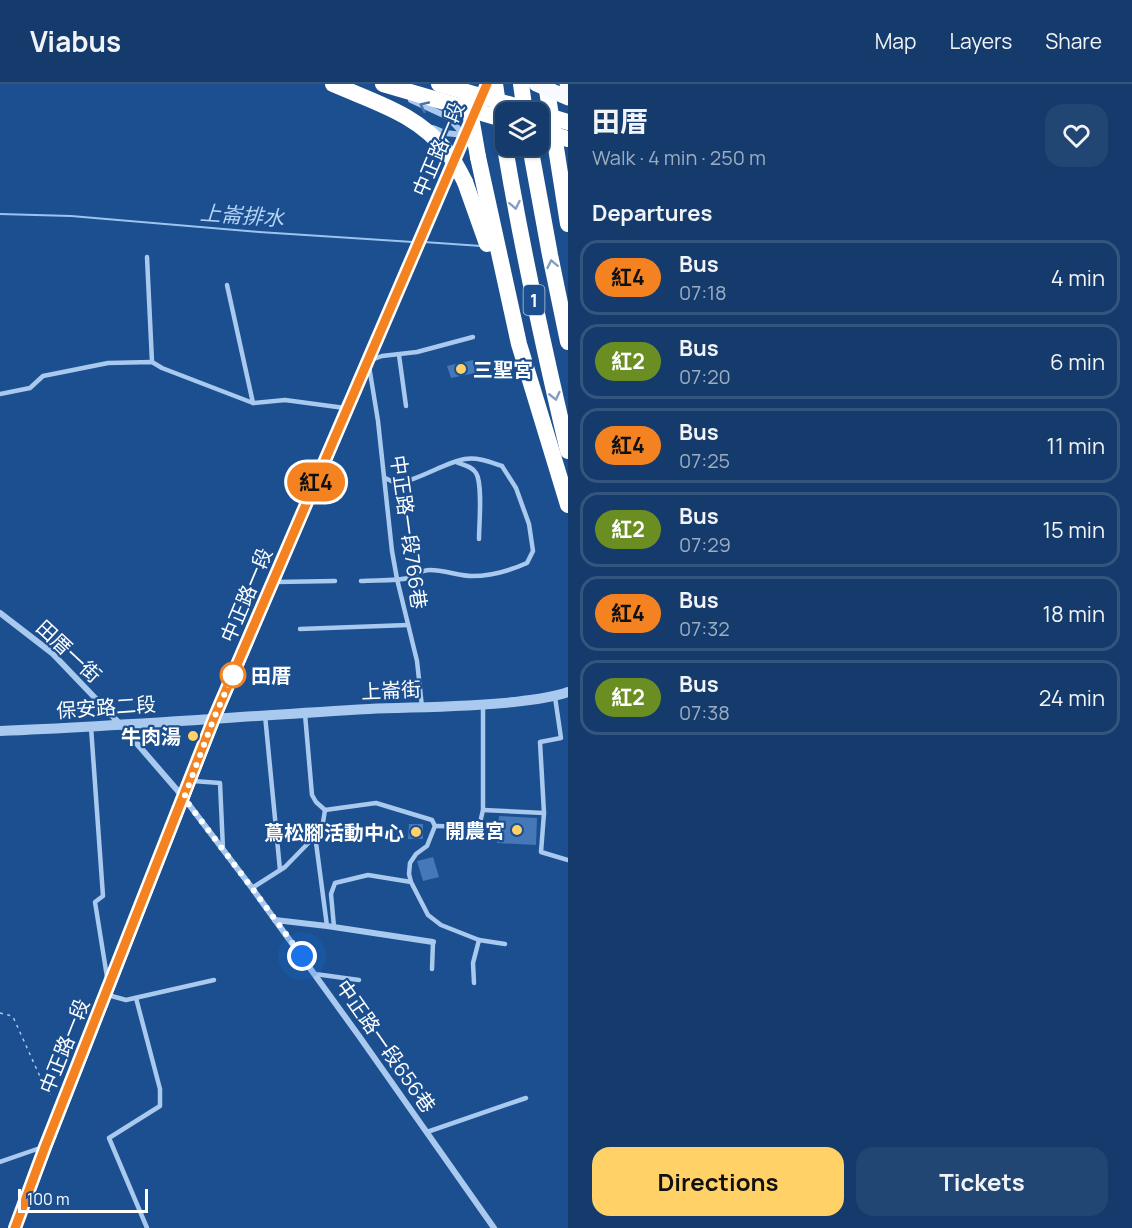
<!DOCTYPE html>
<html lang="en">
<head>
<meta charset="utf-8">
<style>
  :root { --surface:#143b6b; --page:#214673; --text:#f1f3f6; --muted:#9dadc1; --line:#33557e; --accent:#ffd166 }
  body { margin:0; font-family:Manrope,"Noto Sans TC",sans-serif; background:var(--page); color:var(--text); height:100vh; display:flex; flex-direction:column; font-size:22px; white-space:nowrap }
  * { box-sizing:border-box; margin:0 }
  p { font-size:20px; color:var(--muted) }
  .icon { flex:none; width:33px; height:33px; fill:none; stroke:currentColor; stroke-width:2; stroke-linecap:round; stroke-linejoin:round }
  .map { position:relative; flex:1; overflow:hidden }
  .side { display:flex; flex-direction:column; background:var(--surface); width:564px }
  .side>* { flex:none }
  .badge { padding:0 12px; border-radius:20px; font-size:21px; line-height:39px }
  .controls { position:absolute; left:495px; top:18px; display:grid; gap:12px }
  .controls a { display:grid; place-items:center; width:54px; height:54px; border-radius:12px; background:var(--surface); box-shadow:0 2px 4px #0004,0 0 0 2px var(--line); font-size:30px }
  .scale { position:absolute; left:18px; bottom:15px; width:130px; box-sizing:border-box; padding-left:6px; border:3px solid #fff; border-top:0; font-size:16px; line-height:21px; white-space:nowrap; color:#fff; -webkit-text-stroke:4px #1b4f8f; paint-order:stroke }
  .you { position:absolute; width:30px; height:30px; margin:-15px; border:4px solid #fff; border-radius:50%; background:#1a73e8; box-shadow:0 0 0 9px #1a73e833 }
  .map>.badge { position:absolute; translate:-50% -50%; box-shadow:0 0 0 3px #fff }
  h2 { padding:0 24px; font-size:22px; line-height:54px }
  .round { display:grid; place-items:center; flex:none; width:63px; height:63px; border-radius:18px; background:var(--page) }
  .head { display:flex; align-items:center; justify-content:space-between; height:102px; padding:0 24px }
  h1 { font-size:28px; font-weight:700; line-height:45px }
  .primary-button { display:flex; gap:12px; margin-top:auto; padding:12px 24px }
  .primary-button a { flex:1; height:69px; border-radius:18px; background:var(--accent); color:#111; font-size:24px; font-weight:700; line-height:69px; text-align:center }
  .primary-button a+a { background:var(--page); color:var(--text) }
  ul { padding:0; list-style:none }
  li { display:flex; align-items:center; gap:18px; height:75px; margin:0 12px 9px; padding:0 12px; border:3px solid var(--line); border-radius:18px }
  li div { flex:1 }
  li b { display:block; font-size:22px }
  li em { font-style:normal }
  li .badge { min-width:66px; font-weight:700; text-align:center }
  header { display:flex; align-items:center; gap:36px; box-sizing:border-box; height:84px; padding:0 30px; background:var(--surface); border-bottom:2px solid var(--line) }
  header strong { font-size:28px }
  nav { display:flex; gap:33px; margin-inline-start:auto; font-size:21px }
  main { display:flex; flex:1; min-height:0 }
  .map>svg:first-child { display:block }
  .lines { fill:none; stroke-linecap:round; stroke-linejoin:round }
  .stream { stroke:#9cc4f0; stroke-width:2 }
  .building { fill:#4478b7 }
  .path { stroke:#a9c9ee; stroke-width:1.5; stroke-dasharray:3 4.5; stroke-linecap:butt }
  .service { stroke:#a9c9ee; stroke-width:4.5 }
  .minor { stroke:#a9c9ee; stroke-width:6 }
  .tertiary { stroke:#a9c9ee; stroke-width:10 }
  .secondary { stroke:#d6e6fa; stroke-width:12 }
  .trunk { stroke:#f8faff; stroke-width:15 }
  .motorway { stroke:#fff; stroke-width:16 }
  .trunk-bridge { stroke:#f8faff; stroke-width:15 }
  .motorway-bridge { stroke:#fff; stroke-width:16 }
  .oneway { stroke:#4674ac }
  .oneway2 { stroke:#829ec1 }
  .line-casing { stroke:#fff; stroke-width:14 }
  .line { stroke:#f58220; stroke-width:9 }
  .walk { stroke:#fff; stroke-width:6; stroke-dasharray:0 10.8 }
  .poi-dot { fill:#ffd166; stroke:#1b4f8f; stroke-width:2 }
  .stop-dot { fill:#fff; stroke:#f58220; stroke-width:3 }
  .labels { text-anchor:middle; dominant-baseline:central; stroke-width:4.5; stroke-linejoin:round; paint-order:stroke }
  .shield { fill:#1b4f8f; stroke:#bbcadd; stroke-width:1.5 }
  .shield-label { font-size:18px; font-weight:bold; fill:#fff }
  .street-label { font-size:20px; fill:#fff; stroke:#1b4f8f }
  .poi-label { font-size:20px; font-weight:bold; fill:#fff; stroke:#1b4f8f; text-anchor:end }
  .stop-label { font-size:20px; font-weight:bold; fill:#fff; stroke:#1b4f8f; text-anchor:start }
  .water-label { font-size:21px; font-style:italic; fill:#b5d3f5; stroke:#1b4f8f }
</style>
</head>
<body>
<header>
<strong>Viabus</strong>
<nav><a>Map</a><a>Layers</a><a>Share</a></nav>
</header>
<main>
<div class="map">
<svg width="568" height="1144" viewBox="0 0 568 1144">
  <rect width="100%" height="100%" fill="#1b4f8f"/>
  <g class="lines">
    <g class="stream">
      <path d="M 0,130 L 71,132 L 259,148 L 413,158"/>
      <path d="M 424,158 L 481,162"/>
    </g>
  </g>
  <g class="building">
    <path d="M 473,276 L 475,289 L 451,294 L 447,282 Z"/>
    <path d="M 499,732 L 537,734 L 536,761 L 497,759 Z"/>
    <path d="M 409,740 L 423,740 L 423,755 L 408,755 Z"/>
    <path d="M 433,773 L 439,793 L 423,797 L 417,777 Z"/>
  </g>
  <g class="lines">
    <path class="path" d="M 0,929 L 12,932 L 14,935 L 47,1008 L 54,1012"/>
    <g class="service">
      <path d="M 147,173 L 152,278"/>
      <path d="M 227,201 L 253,319"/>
      <path d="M 399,271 L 406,322"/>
      <path d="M 371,276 L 382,272 L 417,268 L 473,253"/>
      <path d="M 369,282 L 378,337 L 392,467 L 397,495 L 417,577 L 422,623"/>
      <path d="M 0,310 L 30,304 L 43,292 L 108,279 L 152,278 L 162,284 L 253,319 L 285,316 L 345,324"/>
      <path d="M 456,378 C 463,381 472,382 476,389 C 483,400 479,441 479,455"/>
      <path d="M 361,497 C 374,496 397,497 408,494 C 416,491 421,486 430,486 C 444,486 460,492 472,492 C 492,492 509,487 527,479 L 533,467 L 529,440 L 516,404 L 502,382 C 490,378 478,373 465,375 C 444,378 412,401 393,398 C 391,397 386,394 384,394"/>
      <path d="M 276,498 L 335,497"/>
      <path d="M 300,545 L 408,541"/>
      <path d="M 555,613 L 561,654 L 540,658 L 544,729 L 541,768 L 568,776"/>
      <path d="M 305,630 L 312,711 L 316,718 L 325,726 L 376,719 L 432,736 L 435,742"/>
      <path d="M 265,631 L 280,786"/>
      <path d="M 91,643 L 103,812 L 95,818 L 108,899"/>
      <path d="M 193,697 L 220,699 L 223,765"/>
      <path d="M 483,726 L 544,729"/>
      <path d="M 435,742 L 427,762 L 416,770 L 410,779 L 409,790 L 411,798 L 428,831 L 441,841 L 479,856 L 505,860"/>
      <path d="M 435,742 L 479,743 L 483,726 L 483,622"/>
      <path d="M 315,751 L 327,842"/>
      <path d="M 252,804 L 285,783 L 322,745 L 325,726"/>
      <path d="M 334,843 L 331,810 L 335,799 L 368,791 L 411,798"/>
      <path d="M 432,885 L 433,858"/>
      <path d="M 315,890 L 359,896"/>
      <path d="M 474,899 L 473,879 L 479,856"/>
      <path d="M 108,911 L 126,916 L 214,896"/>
      <path d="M 136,914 L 160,1005 L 160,1022 L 109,1054 L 147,1144"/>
      <path d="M 427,1048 L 526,1014"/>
      <path d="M 0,1078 L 43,1063"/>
    </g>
    <g class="minor">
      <path d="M 411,16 L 448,33 L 464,51"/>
      <path d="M 433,44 L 445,49 L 464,51"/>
      <path d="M 0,529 L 52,569 L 120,640 L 184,714 L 252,804 L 359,952 L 494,1144"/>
      <path d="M 275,836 L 327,842 L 433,858"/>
    </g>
    <path class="tertiary" d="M 0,647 C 123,642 246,632 369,625 C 417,623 466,623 514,618 C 532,616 551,614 568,608"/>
    <path class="secondary" d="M 15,1144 L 46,1063 L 215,634 L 471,36"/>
    <path class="trunk" d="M 567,0 L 568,0"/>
    <g class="motorway">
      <path d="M 495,0 C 513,124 539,245 568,367"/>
      <path d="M 521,0 L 525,28"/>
      <path d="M 546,0 L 568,140"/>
      <path d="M 530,62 L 550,171 L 568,258"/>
      <path d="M 478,73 L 519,260 L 568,421"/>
      <path d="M 465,98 L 487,160"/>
    </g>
    <path class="trunk-bridge" d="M 536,0 L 568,14"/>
    <g class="motorway-bridge">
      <path d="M 333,0 C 376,19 418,30 448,69 C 455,78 460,88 465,98"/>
      <path d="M 383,0 L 506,36"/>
      <path d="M 439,0 L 536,28"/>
      <path d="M 468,16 L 478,73"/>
      <path d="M 538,29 L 568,38"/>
      <path d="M 538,46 L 568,55"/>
    </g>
  </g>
  <defs><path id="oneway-chevron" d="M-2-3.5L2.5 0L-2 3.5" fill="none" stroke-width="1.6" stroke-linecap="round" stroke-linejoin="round" transform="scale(1.5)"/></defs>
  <use class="oneway" href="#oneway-chevron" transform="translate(424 22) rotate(-155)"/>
  <g class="oneway2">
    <use href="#oneway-chevron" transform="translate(515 121) rotate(79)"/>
    <use href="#oneway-chevron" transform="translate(552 180) rotate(-102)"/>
    <use href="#oneway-chevron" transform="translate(555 312) rotate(77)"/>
  </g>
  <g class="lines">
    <defs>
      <path id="line" d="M 15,1144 L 45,1063 L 214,634 L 487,0"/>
    </defs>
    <use href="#line" class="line-casing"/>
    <use href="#line" class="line"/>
    <path class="walk" d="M 233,591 L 214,634 L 184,714 L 252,804 L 302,872"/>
  </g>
  <g class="poi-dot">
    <circle cx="461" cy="285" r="6"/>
    <circle cx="193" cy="652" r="6"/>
    <circle cx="517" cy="746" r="6"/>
    <circle cx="416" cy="748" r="6"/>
  </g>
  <circle class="stop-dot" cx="233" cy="591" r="12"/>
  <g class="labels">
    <rect class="shield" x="523.5" y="201" width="21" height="30" rx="4.5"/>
    <g class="shield-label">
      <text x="534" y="216">1</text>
    </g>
    <g class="street-label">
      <text transform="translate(438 65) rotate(-67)">中正路一段</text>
      <text transform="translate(409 448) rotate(82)">中正路一段766巷</text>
      <text transform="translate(246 511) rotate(-67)">中正路一段</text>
      <text transform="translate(69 567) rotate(43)">田厝一街</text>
      <text transform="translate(391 606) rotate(-3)">上崙街</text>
      <text transform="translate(106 623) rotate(-4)">保安路二段</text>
      <text transform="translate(64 962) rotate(-68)">中正路一段</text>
      <text transform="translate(386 962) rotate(55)">中正路一段656巷</text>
    </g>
    <g class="poi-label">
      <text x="473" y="285" text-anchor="start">三聖宮</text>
      <text x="181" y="652">牛肉湯</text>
      <text x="505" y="746">開農宮</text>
      <text x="404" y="748">蔦松腳活動中心</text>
    </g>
    <g class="stop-label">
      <text x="251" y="591">田厝</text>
    </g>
    <g class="water-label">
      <text transform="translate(242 131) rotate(4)">上崙排水</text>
    </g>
  </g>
</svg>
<div class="controls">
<a><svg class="icon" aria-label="layers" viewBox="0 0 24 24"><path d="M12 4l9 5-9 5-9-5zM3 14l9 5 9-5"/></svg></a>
</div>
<div class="scale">100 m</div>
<div class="you" style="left:302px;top:872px"></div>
<b class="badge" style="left:316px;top:398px;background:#f58220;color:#111">紅4</b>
</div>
<section class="side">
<div class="head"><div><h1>田厝</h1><p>Walk · 4 min · 250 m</p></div><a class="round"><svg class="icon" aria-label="heart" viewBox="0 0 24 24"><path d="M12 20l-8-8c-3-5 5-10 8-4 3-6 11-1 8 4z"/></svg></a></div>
<h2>Departures</h2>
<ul>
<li><span class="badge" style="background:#f58220;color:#111">紅4</span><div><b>Bus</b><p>07:18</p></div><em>4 min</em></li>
<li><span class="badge" style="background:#6b8e23;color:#fff">紅2</span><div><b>Bus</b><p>07:20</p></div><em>6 min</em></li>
<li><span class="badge" style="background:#f58220;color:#111">紅4</span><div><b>Bus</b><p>07:25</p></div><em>11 min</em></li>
<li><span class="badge" style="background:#6b8e23;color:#fff">紅2</span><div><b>Bus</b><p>07:29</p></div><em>15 min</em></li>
<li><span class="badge" style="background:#f58220;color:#111">紅4</span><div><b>Bus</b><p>07:32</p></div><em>18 min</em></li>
<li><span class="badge" style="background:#6b8e23;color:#fff">紅2</span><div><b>Bus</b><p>07:38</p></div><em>24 min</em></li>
</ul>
<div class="primary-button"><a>Directions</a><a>Tickets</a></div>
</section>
</main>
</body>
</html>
